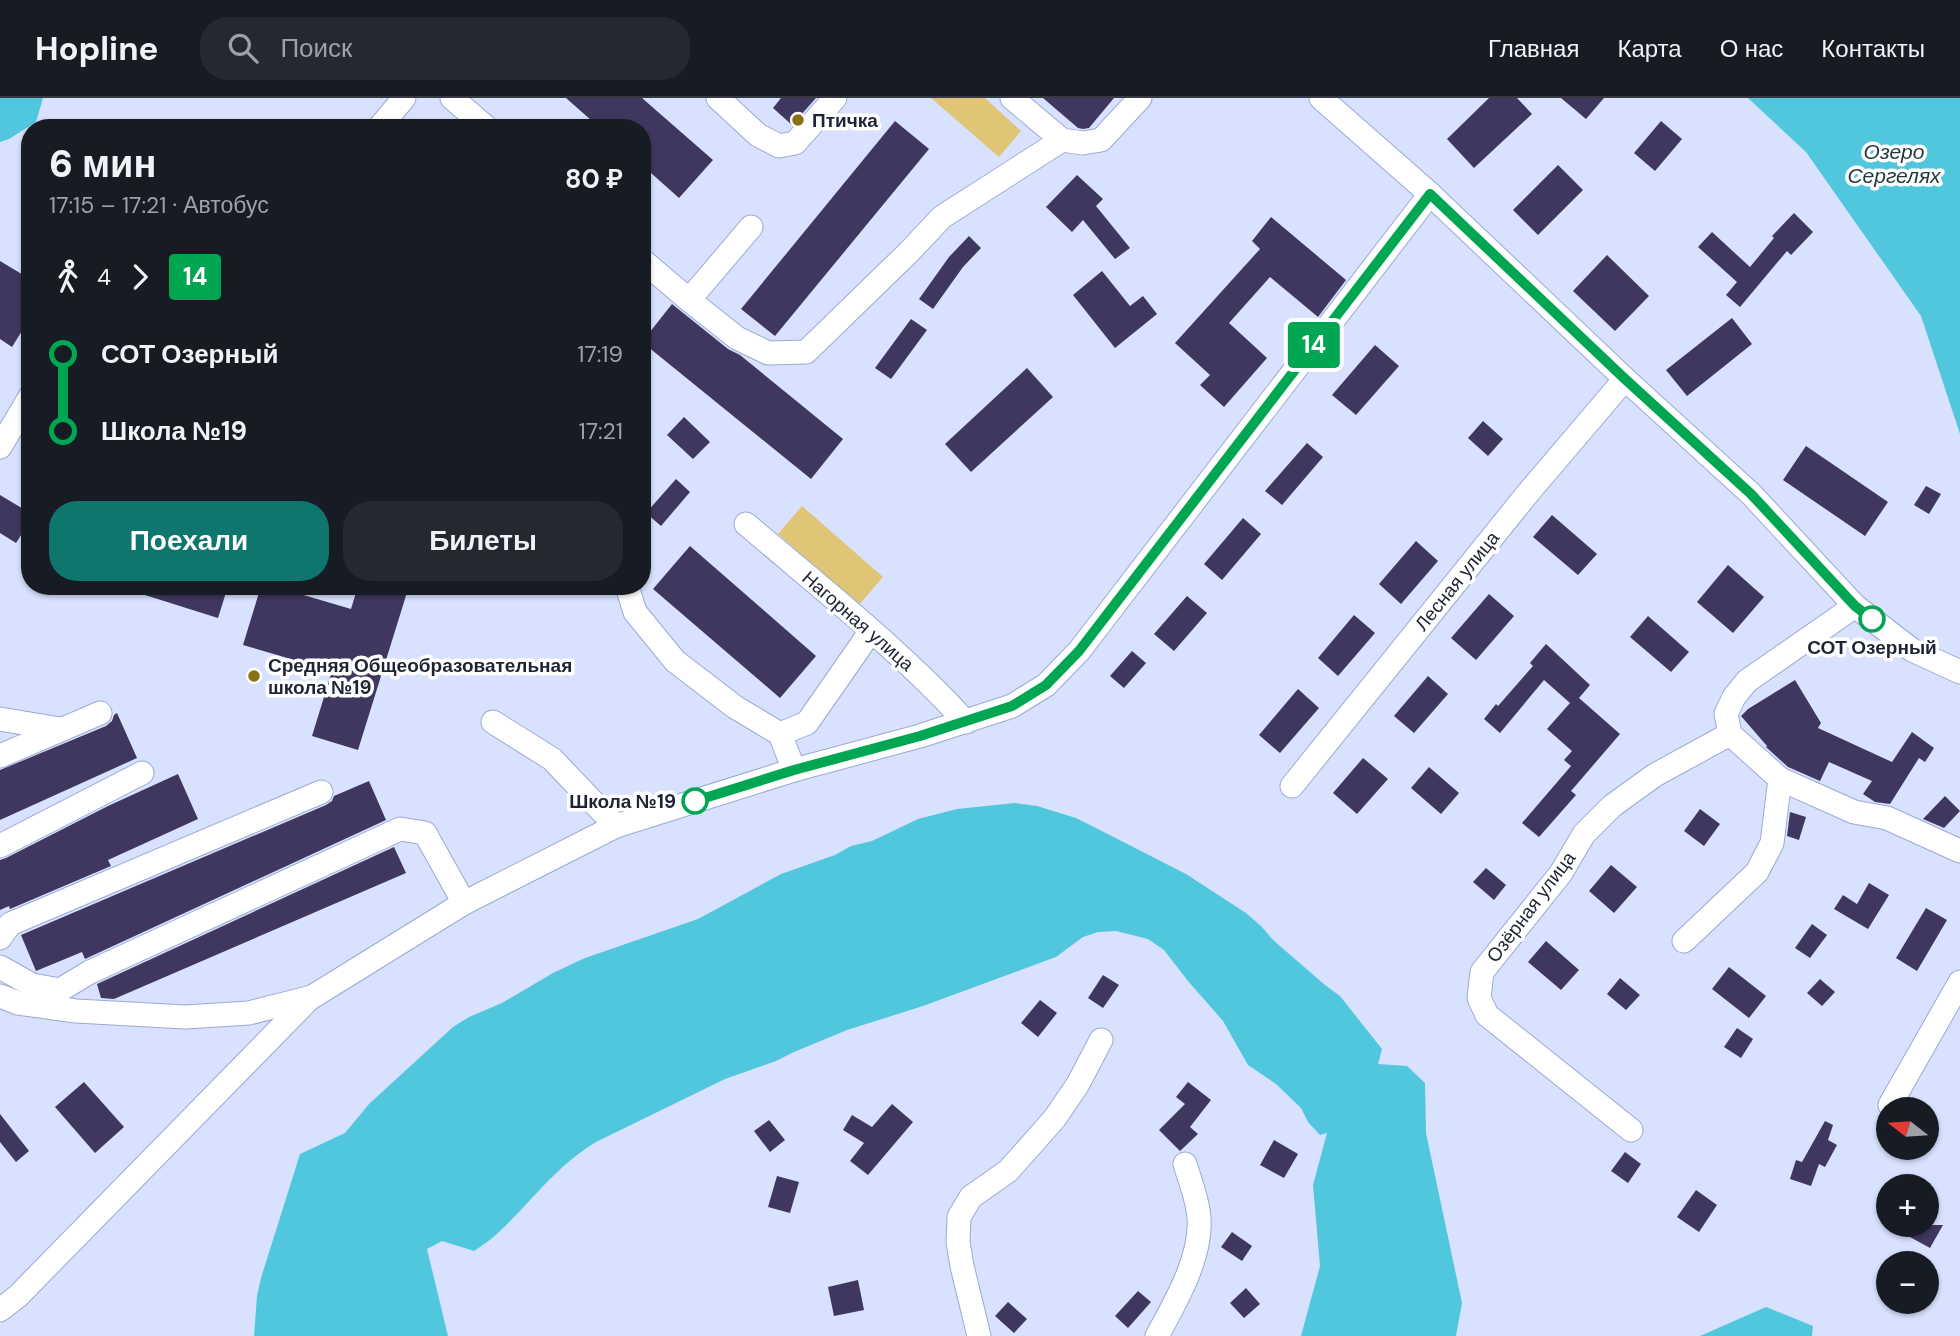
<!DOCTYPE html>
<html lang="ru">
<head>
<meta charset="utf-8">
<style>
  :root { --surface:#171b24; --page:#242831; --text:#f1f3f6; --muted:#9ea1a6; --line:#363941; --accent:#0f766e }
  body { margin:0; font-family:"DM Sans",sans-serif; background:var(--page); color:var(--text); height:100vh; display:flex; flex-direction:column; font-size:26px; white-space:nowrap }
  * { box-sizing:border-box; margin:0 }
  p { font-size:23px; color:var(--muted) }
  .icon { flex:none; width:38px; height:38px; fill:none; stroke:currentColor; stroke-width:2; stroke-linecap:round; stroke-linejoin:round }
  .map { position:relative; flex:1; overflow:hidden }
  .drawer { position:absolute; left:21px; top:21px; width:630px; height:476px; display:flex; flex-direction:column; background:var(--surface); border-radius:28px; box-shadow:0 2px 5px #0004 }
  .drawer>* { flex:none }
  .badge { padding:0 14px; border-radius:5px; font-size:24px; line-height:46px }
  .needle { width:46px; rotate:287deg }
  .controls { position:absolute; left:1876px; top:999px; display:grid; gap:14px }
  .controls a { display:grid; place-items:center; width:63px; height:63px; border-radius:50%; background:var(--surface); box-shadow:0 2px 5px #0004; font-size:35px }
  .map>.badge { position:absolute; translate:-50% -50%; box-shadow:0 0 0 4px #fff }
  .legs { display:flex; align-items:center; gap:10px; height:77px; padding:0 28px; font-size:23px }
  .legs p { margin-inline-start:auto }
  .summary { display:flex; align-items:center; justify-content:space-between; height:119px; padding:0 28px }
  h1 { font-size:38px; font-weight:800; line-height:52px }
  .action { display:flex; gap:14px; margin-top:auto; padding:14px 28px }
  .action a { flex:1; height:80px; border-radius:28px; background:var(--accent); color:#fff; font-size:28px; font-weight:800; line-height:80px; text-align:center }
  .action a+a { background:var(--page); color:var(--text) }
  ul { padding:0 28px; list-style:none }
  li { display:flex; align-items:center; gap:24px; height:77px; font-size:26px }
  li i { display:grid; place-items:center; width:10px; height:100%; margin:0 9px; background:currentColor }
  li i::after { content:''; width:18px; height:18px; margin:-9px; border:5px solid; border-radius:50%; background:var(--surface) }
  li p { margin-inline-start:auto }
  li:first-child i { background:linear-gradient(#0000 50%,currentColor 0) }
  li:last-child i { background:linear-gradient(currentColor 50%,#0000 0) }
  header { display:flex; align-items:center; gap:42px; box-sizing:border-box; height:98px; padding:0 35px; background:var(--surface); border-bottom:2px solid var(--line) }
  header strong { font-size:33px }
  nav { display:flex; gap:38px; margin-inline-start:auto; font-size:24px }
  .search { width:490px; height:63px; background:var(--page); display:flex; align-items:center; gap:18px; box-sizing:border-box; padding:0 24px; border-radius:28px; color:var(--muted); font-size:26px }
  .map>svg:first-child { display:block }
  .green { fill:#dfc575 }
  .water { fill:#50c7dd }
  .building { fill:#3f375f }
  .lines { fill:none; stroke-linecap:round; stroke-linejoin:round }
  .minor-casing { stroke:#9ba9d6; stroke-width:25 }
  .minor { stroke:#fff; stroke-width:23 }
  .line-1-casing { stroke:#fff; stroke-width:16 }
  .line-1 { stroke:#00a651; stroke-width:10 }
  .poi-dot { fill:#8a7012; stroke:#fff; stroke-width:2.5 }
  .stop-1-dot { fill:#fff; stroke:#00a651; stroke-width:3.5 }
  .labels { text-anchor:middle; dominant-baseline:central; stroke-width:7; stroke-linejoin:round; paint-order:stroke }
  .poi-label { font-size:19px; font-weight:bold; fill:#1e2335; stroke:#fff; text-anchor:start }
  .street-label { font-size:19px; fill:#1e2335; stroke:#fff }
  .stop-label { font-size:19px; font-weight:bold; fill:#1e2335; stroke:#fff }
  .water-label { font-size:21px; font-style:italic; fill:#1e383e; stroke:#fff }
</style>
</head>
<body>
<header>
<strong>Hopline</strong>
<div class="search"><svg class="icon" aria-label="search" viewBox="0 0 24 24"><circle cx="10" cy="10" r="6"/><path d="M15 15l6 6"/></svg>Поиск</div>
<nav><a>Главная</a><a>Карта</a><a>О нас</a><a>Контакты</a></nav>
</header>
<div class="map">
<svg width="1960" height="1238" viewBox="0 0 1960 1238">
  <rect width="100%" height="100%" fill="#d8e1fe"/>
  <g class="green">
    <path d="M 931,0 L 985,0 L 1021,33 L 999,59 Z"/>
    <path d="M 802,408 L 883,479 L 859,507 L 778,436 Z"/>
  </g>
  <g class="water">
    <path d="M 0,0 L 43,0 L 36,24 L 9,41 L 0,44 Z"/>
    <path d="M 1748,0 L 1960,0 L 1960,336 L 1921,218 L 1806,54 Z"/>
    <path d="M 1015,705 L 1037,708 L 1076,720 L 1094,729 L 1186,776 L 1246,815 L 1261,828 L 1273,842 L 1325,887 L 1340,898 L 1382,951 L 1378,966 L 1407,968 L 1425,985 L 1426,1035 L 1462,1205 L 1456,1238 L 1301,1238 L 1320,1168 L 1313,1087 L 1327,1035 L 1320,1037 L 1308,1024 L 1301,1010 L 1276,986 L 1248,967 L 1223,923 L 1188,883 L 1164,852 L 1148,841 L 1116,833 L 1098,834 L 1083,839 L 1056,859 L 923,908 L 847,932 L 794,954 L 776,963 L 725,981 L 596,1044 C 556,1068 533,1102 500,1133 C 492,1141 483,1147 474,1153 L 442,1143 L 427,1151 L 448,1238 L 254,1238 L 257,1198 L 261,1180 L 300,1056 L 345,1035 L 369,1006 L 453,929 L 469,919 L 502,905 L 553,875 L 585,860 L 698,821 L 781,776 L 835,757 L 851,748 L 872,743 L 918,721 L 957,711 Z"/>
    <path d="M 1766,1209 L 1813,1228 L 1812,1238 L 1700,1238 Z"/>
  </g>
  <g class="building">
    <path d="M 566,0 L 642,0 L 713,62 L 679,100 L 642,67 L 642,30 L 600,30 Z"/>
    <path d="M 781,0 L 816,0 L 792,27 L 773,10 Z"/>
    <path d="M 1043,0 L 1114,0 L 1089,30 L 1083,31 L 1078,30 Z"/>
    <path d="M 1489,0 L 1517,0 L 1532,16 L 1474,70 L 1447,41 Z"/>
    <path d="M 1561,0 L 1604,0 L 1586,21 Z"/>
    <path d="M 895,23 L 929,51 L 775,238 L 741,211 Z"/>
    <path d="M 1661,23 L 1682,41 L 1655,73 L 1634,55 Z"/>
    <path d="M 1558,67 L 1583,92 L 1538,137 L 1513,112 Z"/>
    <path d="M 1077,77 L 1103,101 L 1096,108 L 1130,150 L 1115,161 L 1083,122 L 1072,134 L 1046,109 Z"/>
    <path d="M 1794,115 L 1813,134 L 1791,157 L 1787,153 L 1740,209 L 1726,197 L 1737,184 L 1698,149 L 1712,134 L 1750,169 L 1774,140 L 1772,138 Z"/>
    <path d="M 1271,119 L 1346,182 L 1318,219 L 1270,179 L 1229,225 L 1267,260 L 1224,309 L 1200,287 L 1210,277 L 1175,245 L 1260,151 L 1252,143 Z"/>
    <path d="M 969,138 L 981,150 L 963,169 L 933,211 L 919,201 L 949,159 Z"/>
    <path d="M 1607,157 L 1649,198 L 1615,233 L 1573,193 Z"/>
    <path d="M 0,163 L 30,181 L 30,220 L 12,249 L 0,241 Z"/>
    <path d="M 1102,173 L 1130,208 L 1143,198 L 1157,216 L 1115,250 L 1073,197 Z"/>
    <path d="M 672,206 L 728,251 L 740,257 L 843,341 L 811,381 L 642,244 Z"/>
    <path d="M 1732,220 L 1752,246 L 1687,298 L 1666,272 Z"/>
    <path d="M 911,221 L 927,232 L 891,281 L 875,270 Z"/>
    <path d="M 1375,247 L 1399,268 L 1356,317 L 1332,297 Z"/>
    <path d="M 1027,270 L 1053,299 L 971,374 L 945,346 Z"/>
    <path d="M 684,319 L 710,344 L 693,361 L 667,337 Z"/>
    <path d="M 1483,323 L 1503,341 L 1488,358 L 1468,340 Z"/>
    <path d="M 1307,345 L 1323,359 L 1282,407 L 1265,393 Z"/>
    <path d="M 1806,348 L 1888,404 L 1865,438 L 1783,382 Z"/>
    <path d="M 676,381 L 690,394 L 661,428 L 646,415 Z"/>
    <path d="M 1926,388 L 1941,396 L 1929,416 L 1914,407 Z"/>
    <path d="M 0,397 L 30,415 L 30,423 L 16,445 L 0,435 Z"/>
    <path d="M 1552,417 L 1597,456 L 1578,477 L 1533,439 Z"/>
    <path d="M 1243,420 L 1261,436 L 1222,482 L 1204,466 Z"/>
    <path d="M 1416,443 L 1438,463 L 1401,506 L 1379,486 Z"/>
    <path d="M 690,448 L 816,558 L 780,600 L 653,491 Z"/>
    <path d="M 1728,467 L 1764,499 L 1733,535 L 1697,504 Z"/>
    <path d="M 129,488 L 228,488 L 218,520 L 129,492 Z"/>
    <path d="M 261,488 L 273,488 L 351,511 L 358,488 L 409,488 L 358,652 L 312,638 L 332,573 L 243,547 Z"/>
    <path d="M 1489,496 L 1514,518 L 1476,562 L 1451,540 Z"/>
    <path d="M 1187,498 L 1207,515 L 1174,553 L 1154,536 Z"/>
    <path d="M 1354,517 L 1375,535 L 1338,578 L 1318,560 Z"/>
    <path d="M 1648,518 L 1689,554 L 1671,574 L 1630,539 Z"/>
    <path d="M 1546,546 L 1590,587 L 1579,600 L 1620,636 L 1571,693 L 1576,697 L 1539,739 L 1522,725 L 1571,668 L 1564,662 L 1572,653 L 1547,631 L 1570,605 L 1544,582 L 1500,635 L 1484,621 L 1496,606 L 1498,608 L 1533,568 L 1530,565 Z"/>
    <path d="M 1132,553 L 1146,565 L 1124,590 L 1110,578 Z"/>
    <path d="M 1428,578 L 1448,596 L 1414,635 L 1394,618 Z"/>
    <path d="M 1795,582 L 1821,625 L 1818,630 L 1892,664 L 1912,634 L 1934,650 L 1925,664 L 1919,660 L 1890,706 L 1875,704 L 1863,696 L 1872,683 L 1829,664 L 1820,683 L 1788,669 L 1766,649 L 1767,648 L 1741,618 L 1748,611 Z"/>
    <path d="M 1298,591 L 1319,610 L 1280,655 L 1259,637 Z"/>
    <path d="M 117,615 L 137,660 L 0,722 L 0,672 L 106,628 L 112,623 L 114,617 Z"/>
    <path d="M 1363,660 L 1388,681 L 1357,716 L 1333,695 Z"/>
    <path d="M 1429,669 L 1459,695 L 1441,716 L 1411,690 Z"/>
    <path d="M 178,676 L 198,721 L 108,762 L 111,768 L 10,811 L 9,808 L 0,812 L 0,762 L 6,760 L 108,708 Z"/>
    <path d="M 369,683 L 386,722 L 85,861 L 82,854 L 36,873 L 21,837 L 326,707 L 332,703 L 334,698 Z"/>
    <path d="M 1945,698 L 1960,713 L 1944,730 L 1923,721 Z"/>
    <path d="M 1700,711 L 1720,726 L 1704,748 L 1684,733 Z"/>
    <path d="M 1790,714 L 1806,719 L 1799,742 L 1787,738 Z"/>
    <path d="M 394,749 L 406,775 L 114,901 L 101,900 L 97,886 Z"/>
    <path d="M 1611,767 L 1637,789 L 1614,815 L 1589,793 Z"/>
    <path d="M 1486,770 L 1506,787 L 1494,802 L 1473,784 Z"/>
    <path d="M 1869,785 L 1889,797 L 1868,831 L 1834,811 L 1843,797 L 1857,806 Z"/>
    <path d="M 1926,810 L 1947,822 L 1917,873 L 1896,860 Z"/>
    <path d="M 1812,826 L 1827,837 L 1810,860 L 1795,850 Z"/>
    <path d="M 1546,843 L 1579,872 L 1561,892 L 1528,864 Z"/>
    <path d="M 1729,869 L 1766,898 L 1749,920 L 1712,891 Z"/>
    <path d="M 1103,877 L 1119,887 L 1103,910 L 1088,900 Z"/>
    <path d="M 1620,880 L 1640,897 L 1626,912 L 1607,896 Z"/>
    <path d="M 1820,881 L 1835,894 L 1822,908 L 1807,895 Z"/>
    <path d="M 1040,902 L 1057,915 L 1038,939 L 1021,925 Z"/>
    <path d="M 1737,930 L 1753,941 L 1741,960 L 1724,949 Z"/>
    <path d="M 84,984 L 124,1029 L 95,1055 L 55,1009 Z"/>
    <path d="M 1188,984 L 1211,1002 L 1190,1029 L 1198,1036 L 1180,1053 L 1159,1032 L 1185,1006 L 1176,999 Z"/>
    <path d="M 892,1006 L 913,1024 L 868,1077 L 850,1063 L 864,1045 L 843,1032 L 852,1017 L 872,1029 Z"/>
    <path d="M 0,1016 L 29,1053 L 16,1064 L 0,1044 Z"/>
    <path d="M 769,1022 L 785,1042 L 770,1054 L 754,1033 Z"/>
    <path d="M 1825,1023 L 1833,1027 L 1828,1042 L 1837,1047 L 1825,1069 L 1819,1066 L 1811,1088 L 1790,1081 L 1796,1062 L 1802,1064 Z"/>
    <path d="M 1274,1042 L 1298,1056 L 1284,1080 L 1260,1067 Z"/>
    <path d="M 1625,1054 L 1641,1066 L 1628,1085 L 1611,1073 Z"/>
    <path d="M 777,1078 L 799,1084 L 790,1115 L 768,1109 Z"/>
    <path d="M 1696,1092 L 1717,1107 L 1699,1134 L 1677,1119 Z"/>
    <path d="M 1888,1127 L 1943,1127 L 1930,1150 Z"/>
    <path d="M 1232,1134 L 1252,1148 L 1242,1163 L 1221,1149 Z"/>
    <path d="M 858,1182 L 864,1212 L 834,1218 L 828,1189 Z"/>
    <path d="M 1246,1190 L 1260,1206 L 1244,1220 L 1230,1205 Z"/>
    <path d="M 1138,1193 L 1151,1204 L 1128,1230 L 1115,1218 Z"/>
    <path d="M 1008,1204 L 1027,1221 L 1014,1235 L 995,1218 Z"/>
  </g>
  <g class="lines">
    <defs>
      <g id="minor">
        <path d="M 452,0 L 487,30"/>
        <path d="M 718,0 L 758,37 L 779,48 L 795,45 L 835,0"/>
        <path d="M 1012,0 L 1062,42 L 1083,45 L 1101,42 L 1140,0"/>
        <path d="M 1321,0 L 1430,96 L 1625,281 L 1751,396 L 1855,508 L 1912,552 L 1960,574"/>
        <path d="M 379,30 L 404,0"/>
        <path d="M 642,162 L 689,202 L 751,129"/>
        <path d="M 689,202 L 737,240 L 768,255 L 806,254 L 909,154 L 942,119 L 1062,42"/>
        <path d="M 0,349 L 30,299"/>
        <path d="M 746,426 C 821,490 899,551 966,624"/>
        <path d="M 627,488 L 635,514 L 675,563 L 735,609 L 780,636 L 794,672"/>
        <path d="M 1855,508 L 1747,583 L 1734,599 L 1726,616 L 1730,636 L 1780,681 L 1854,714 L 1887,720 L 1960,753"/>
        <path d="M 0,621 L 60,631"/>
        <path d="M 493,624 L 552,661 L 616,728"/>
        <path d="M 780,636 L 807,625 L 871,533"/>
        <path d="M 0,658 L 100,615"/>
        <path d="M 1292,688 L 1528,395 L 1625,281"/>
        <path d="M 0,748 L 142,675"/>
        <path d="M 0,840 L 10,826 L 321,694"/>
        <path d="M 1684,843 L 1757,774 L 1772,745 L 1780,681"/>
        <path d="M 0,869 L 32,887 L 60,892"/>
        <path d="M 0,898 L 18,905 L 76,913 L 185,919 L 249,915 L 312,899 L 464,805 L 616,728 L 794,672 L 920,638 L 1012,608 L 1046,587 L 1079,553 L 1430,96"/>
        <path d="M 54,910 L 60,892 L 90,874 L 400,731 L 425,735 L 464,805"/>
        <path d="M 1890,1007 L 1960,884"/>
        <path d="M 1631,1032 L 1487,917 L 1479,900 L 1482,874 L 1561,775 L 1584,736 L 1612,708 L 1655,677 L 1730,636"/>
        <path d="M 0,1212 L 18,1198 L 311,899"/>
        <path d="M 979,1238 L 962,1168 L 958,1144 L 959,1119 L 971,1099 L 1008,1073 L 1055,1020 L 1078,986 L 1101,942"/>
        <path d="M 1157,1238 C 1175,1205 1202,1159 1199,1120 C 1198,1102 1190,1083 1185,1066"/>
      </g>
    </defs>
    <use href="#minor" class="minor-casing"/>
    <use href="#minor" class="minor"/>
  </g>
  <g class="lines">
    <defs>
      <path id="line-1" d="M 695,703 L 794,672 L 920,638 L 1012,608 L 1046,587 L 1079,553 L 1430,96 L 1625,281 L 1751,396 L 1855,508 L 1872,521"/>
    </defs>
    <use href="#line-1" class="line-1-casing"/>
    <use href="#line-1" class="line-1"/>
  </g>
  <g class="poi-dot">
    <circle cx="798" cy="22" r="7"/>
    <circle cx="254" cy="578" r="7"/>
  </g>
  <g class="stop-1-dot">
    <circle cx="1872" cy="521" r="12"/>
    <circle cx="695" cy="703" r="12"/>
  </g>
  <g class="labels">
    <g class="poi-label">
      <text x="812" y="22">Птичка</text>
      <text x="268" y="567">Средняя Общеобразовательная<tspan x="268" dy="22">школа №19</tspan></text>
    </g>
    <g class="street-label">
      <text transform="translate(1457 483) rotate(-51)">Лесная улица</text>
      <text transform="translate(858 523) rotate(41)">Нагорная улица</text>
      <text transform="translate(1531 809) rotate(-53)">Озёрная улица</text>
    </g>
    <g class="stop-label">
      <text x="1872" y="549">СОТ Озерный</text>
      <text x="676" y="703" text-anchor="end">Школа №19</text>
    </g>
    <g class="water-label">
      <text x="1894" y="54">Озеро<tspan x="1894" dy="24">Сергелях</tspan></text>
    </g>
  </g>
</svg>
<div class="controls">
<a><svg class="needle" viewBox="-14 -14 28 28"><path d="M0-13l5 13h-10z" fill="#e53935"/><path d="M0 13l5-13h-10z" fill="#9ea1a6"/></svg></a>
<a>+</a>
<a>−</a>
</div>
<b class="badge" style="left:1314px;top:247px;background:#00a651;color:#fff">14</b>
<section class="drawer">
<div class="summary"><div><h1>6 мин</h1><p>17:15 – 17:21 · Автобус</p></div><b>80 ₽</b></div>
<div class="legs"><svg class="icon" aria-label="walk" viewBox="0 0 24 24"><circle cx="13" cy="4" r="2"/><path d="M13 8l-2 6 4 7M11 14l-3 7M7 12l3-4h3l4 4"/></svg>4<svg class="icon" aria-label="forward" viewBox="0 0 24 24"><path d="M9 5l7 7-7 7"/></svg><b class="badge" style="background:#00a651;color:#fff">14</b></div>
<ul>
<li><i style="color:#00a651"></i><b>СОТ Озерный</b><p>17:19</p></li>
<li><i style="color:#00a651"></i><b>Школа №19</b><p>17:21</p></li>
</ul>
<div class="action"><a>Поехали</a><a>Билеты</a></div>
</section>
</div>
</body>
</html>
